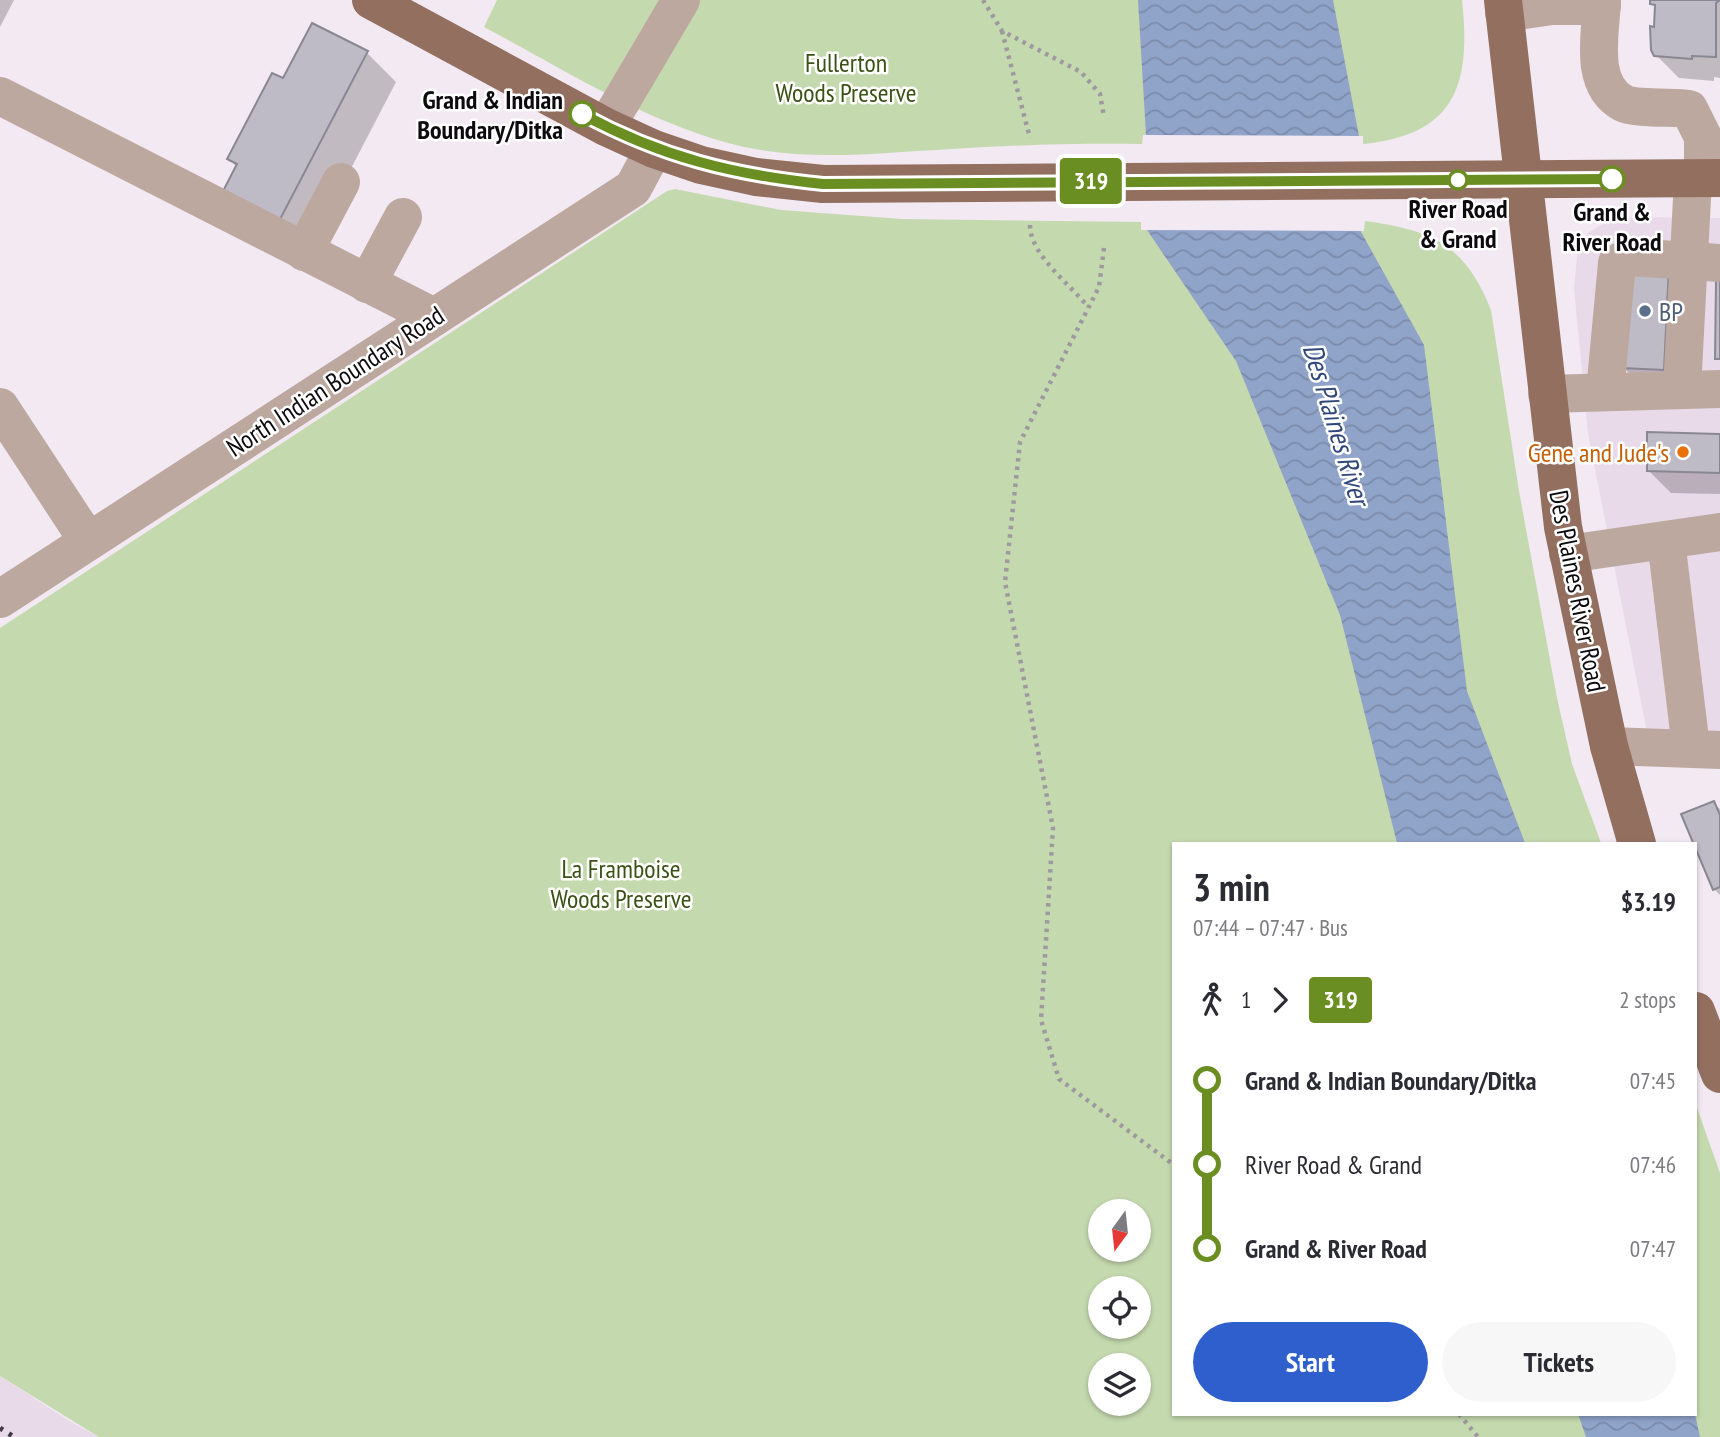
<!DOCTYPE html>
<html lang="en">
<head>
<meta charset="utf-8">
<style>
  :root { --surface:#fff; --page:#f7f7f7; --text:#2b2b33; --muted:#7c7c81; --accent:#2f5ecd }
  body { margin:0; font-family:"PT Sans Narrow",sans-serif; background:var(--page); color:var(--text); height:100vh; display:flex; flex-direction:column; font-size:26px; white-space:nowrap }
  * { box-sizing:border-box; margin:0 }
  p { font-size:23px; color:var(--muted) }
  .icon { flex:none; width:38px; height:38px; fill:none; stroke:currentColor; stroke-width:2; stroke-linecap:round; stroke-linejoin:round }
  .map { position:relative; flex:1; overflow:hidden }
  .sheet { position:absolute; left:1172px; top:842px; width:525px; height:574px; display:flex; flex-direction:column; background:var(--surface); border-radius:0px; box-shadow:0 2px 5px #0004 }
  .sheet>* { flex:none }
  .badge { padding:0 14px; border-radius:5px; font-size:24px; line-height:46px }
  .needle { width:46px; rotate:195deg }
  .buttons { position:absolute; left:1088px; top:1199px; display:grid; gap:14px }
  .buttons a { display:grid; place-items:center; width:63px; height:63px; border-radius:50%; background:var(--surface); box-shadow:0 2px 5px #0004; font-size:35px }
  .map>.badge { position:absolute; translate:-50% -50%; box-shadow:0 0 0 4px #fff }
  .legs { display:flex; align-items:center; gap:10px; height:77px; padding:0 21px; font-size:23px }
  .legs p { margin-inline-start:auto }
  .summary { display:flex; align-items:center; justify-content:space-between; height:119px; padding:0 21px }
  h1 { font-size:38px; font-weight:600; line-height:52px }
  .action { display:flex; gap:14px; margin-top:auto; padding:14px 21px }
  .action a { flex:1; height:80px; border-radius:42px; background:var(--accent); color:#fff; font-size:28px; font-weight:600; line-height:80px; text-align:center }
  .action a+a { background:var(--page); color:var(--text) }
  ul { padding:0 21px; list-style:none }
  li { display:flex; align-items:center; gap:24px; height:84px; font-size:26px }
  li i { display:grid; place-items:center; width:10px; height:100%; margin:0 9px; background:currentColor }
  li i::after { content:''; width:18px; height:18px; margin:-9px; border:5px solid; border-radius:50%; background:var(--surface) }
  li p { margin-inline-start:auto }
  li:first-child i { background:linear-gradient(#0000 50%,currentColor 0) }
  li:last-child i { background:linear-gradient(currentColor 50%,#0000 0) }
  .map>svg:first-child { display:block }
  .built { fill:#e8dae9 }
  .park { fill:#c5d9af; fill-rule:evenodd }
  .water { fill:url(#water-waves) }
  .pier { fill:#f2e9f2 }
  .shadow { fill:#0003 }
  .building { fill:#bebbc7; stroke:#898791; stroke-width:2 }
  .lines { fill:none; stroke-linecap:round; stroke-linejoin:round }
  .path { stroke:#9f999f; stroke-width:4.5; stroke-dasharray:3.5 5; stroke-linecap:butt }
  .minor { stroke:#bda8a0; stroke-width:38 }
  .major { stroke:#936f60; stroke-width:38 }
  .rail { stroke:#413c41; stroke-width:5; stroke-dasharray:3.5 7; stroke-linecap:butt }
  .line-1-casing { stroke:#fff; stroke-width:16 }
  .line-1 { stroke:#6b8e23; stroke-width:10 }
  .stop-1-dot { fill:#fff; stroke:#6b8e23; stroke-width:3.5 }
  .service-dot { fill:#5c6f8a; stroke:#fff; stroke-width:2.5 }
  .food-dot { fill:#e8710a; stroke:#fff; stroke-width:2.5 }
  .labels { text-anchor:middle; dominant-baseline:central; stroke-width:5; stroke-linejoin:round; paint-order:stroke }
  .park-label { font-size:26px; fill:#3b5215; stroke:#fff }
  .stop-label { font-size:26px; font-weight:bold; fill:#0d0a0d; stroke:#fff }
  .service-label { font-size:26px; fill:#4e5e75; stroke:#fff; text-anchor:start }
  .street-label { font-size:26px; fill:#0d0a0d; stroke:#fff }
  .food-label { font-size:26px; fill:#c56008; stroke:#fff; text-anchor:end }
  .water-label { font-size:28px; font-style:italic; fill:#31487a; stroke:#fff }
</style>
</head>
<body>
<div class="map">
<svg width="1720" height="1437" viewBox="0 0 1720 1437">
  <defs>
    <pattern id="water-waves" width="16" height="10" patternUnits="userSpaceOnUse" patternTransform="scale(1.75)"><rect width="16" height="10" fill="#90a3c9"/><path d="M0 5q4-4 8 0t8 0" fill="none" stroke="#7b8bab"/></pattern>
  </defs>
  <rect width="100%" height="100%" fill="#f2e9f2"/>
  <g class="built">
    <path d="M 1637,217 L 1720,218 L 1720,742 L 1648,737 L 1588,434 L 1574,288 L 1578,248 L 1588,233 L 1599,226 L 1615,219 Z"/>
    <path d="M 0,1376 L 71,1422 L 99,1437 L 0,1437 Z"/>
  </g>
  <g class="park">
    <path d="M 497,0 L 1462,0 C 1471,83 1457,135 1363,144 L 1363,136 L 1143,135 L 1142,144 C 1078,143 1014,145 951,149 C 878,153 800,163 728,143 C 641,119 563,69 484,27 Z"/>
    <path d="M 675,189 L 781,210 L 902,219 L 1141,222 L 1141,230 L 1364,230 L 1365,221 C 1431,230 1465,244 1491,310 L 1519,491 L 1557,698 L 1572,764 L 1601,843 L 1174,844 L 1174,1414 L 1696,1414 L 1696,1105 L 1720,1173 L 1720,1437 L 99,1437 L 0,1376 L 0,628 L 667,191 ZM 1101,1211 L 1139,1211 L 1139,1250 L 1101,1250 ZM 1101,1288 L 1139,1288 L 1139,1326 L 1101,1326 ZM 1101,1365 L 1139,1365 L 1139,1404 L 1101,1404 Z"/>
  </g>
  <g class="water">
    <path d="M 1138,0 L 1333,0 L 1359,136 L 1360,230 L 1424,345 L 1467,691 L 1525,843 L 1397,843 L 1340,615 L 1236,361 L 1147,230 L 1146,135 Z"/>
    <path d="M 1578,1414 L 1695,1414 L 1700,1437 L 1586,1437 Z"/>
  </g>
  <path class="pier" d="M 1143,135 L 1362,136 L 1364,231 L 1143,230 Z"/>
  <g class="shadow">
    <path d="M 0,0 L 14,0 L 0,27 Z"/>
    <path d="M 1652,0 L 1720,0 L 1720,78 L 1714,77 L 1714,81 L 1679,78 L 1656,55 L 1656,8 Z"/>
    <path d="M 367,53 L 396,82 L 307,253 L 229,158 Z"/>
    <path d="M 1668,267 L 1675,274 L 1670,376 L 1630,374 L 1623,367 Z"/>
    <path d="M 1720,436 L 1720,494 L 1671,493 L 1648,470 Z"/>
    <path d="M 1713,803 L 1720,809 L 1720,895 L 1714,889 Z"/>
  </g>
  <g class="building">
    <path d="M 1650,0 L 1720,0 L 1716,3 L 1716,57 L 1692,56 L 1692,59 L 1654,56 L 1651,50 L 1650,26 L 1654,27 L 1655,5 L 1650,4 Z"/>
    <path d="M 312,23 L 368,51 L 277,225 L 221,195 L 237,164 L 227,159 L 272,73 L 283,78 Z"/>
    <path d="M 1627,263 L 1669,265 L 1664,370 L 1622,368 Z"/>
    <path d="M 1720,280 L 1720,359 L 1715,359 L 1716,281 Z"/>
    <path d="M 1647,432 L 1720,434 L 1720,473 L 1647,471 Z"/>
    <path d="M 1714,801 L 1720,815 L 1720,887 L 1713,890 L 1681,814 Z"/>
  </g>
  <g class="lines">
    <g class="path">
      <path d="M 983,0 L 1002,31 L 1081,72 L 1100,94 L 1104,117"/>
      <path d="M 1002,31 L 1030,138"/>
      <path d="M 1030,225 C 1030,255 1070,284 1088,307"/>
      <path d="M 1104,248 L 1099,287 L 1020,442 L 1005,582 L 1053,828 L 1041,1020 L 1059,1079 L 1174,1165"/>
      <path d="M 1459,1414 L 1478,1437"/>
    </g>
    <g class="minor">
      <path d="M 1602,0 C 1601,32 1588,84 1623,103 C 1634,109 1674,107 1689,109 L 1703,137 L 1703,179"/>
      <path d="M 1504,13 L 1552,6 L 1602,6"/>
      <path d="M 0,96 L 434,317"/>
      <path d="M 606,127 L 681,0"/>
      <path d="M 304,252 L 341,182"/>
      <path d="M 367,284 L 403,217"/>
      <path d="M 1682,390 L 1693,179"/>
      <path d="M 1605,392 L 1617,263 L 1630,257 L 1720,263"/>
      <path d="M 1547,394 L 1720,389"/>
      <path d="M 0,407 L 88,541"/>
      <path d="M 1666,540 L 1691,748"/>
      <path d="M 1568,554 L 1720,532"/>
      <path d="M 0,599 L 633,188 L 654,149"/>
      <path d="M 1609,746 L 1720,750"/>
    </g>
    <g class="major">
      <path d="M 371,0 L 606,127 L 654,149 L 701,165 L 756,177 L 823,184 L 1720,178"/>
      <path d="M 1503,0 L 1563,527 L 1609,746 L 1637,844"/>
      <path d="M 1696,1011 L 1720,1074"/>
    </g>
    <path class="rail" d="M 0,1428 L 14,1437"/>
  </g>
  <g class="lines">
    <defs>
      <path id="line-1" d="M 582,114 C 661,157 734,175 823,184 L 1612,179"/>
    </defs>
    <use href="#line-1" class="line-1-casing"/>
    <use href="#line-1" class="line-1"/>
  </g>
  <g class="stop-1-dot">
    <circle cx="582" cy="114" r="12"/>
    <circle cx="1612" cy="179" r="12"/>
    <circle cx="1458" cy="180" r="9"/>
  </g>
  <circle class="service-dot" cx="1645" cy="311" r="7"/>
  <circle class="food-dot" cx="1683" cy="452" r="7"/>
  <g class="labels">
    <g class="park-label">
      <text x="846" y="62">Fullerton<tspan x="846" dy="30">Woods Preserve</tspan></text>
      <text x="621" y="868">La Framboise<tspan x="621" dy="30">Woods Preserve</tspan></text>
    </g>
    <g class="stop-label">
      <text x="563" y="99" text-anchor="end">Grand &amp; Indian<tspan x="563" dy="30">Boundary/Ditka</tspan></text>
      <text x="1458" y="208">River Road<tspan x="1458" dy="30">&amp; Grand</tspan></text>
      <text x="1612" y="211">Grand &amp;<tspan x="1612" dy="30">River Road</tspan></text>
    </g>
    <g class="service-label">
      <text x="1659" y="311">BP</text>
    </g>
    <g class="street-label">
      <text transform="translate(335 381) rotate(-33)">North Indian Boundary Road</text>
      <text transform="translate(1578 591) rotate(79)">Des Plaines River Road</text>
    </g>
    <g class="food-label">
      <text x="1669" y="452">Gene and Jude's</text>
    </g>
    <g class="water-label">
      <text transform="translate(1337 424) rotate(73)">Des Plaines River</text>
    </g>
  </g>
</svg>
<div class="buttons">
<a><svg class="needle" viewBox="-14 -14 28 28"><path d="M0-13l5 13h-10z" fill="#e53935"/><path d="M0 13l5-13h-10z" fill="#7c7c81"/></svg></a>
<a><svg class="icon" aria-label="locate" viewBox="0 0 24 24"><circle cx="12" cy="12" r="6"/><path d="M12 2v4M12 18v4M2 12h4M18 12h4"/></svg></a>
<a><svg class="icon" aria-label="layers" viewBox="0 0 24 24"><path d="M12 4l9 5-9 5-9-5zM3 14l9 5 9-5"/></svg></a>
</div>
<b class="badge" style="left:1091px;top:181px;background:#6b8e23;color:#fff">319</b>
<section class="sheet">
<div class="summary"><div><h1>3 min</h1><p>07:44 – 07:47 · Bus</p></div><b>$3.19</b></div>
<div class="legs"><svg class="icon" aria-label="walk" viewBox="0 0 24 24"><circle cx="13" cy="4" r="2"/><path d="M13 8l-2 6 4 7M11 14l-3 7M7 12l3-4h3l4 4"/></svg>1<svg class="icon" aria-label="forward" viewBox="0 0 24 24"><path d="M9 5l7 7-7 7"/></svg><b class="badge" style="background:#6b8e23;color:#fff">319</b><p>2 stops</p></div>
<ul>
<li><i style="color:#6b8e23"></i><b>Grand &amp; Indian Boundary/Ditka</b><p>07:45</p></li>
<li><i style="color:#6b8e23"></i><span>River Road &amp; Grand</span><p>07:46</p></li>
<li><i style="color:#6b8e23"></i><b>Grand &amp; River Road</b><p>07:47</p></li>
</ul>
<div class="action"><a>Start</a><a>Tickets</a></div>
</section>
</div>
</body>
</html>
